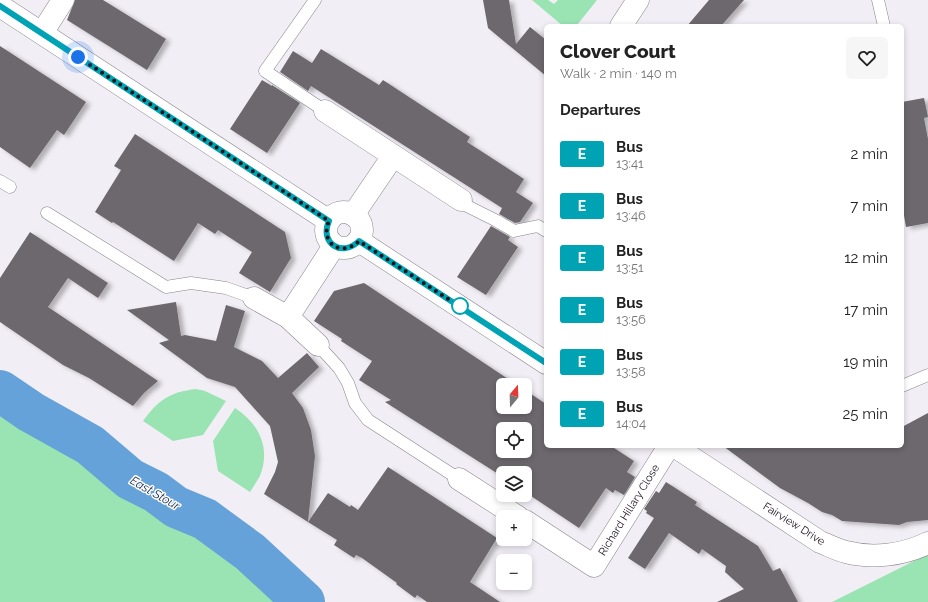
<!DOCTYPE html>
<html lang="en">
<head>
<meta charset="utf-8">
<style>
  :root { --surface:#fff; --page:#f6f6f6; --text:#222; --muted:#767676 }
  body { margin:0; font-family:Raleway,sans-serif; background:var(--page); color:var(--text); height:100vh; display:flex; flex-direction:column; font-size:15px; white-space:nowrap }
  * { box-sizing:border-box; margin:0 }
  p { font-size:13px; color:var(--muted) }
  .icon { flex:none; width:22px; height:22px; fill:none; stroke:currentColor; stroke-width:2; stroke-linecap:round; stroke-linejoin:round }
  .map { position:relative; flex:1; overflow:hidden }
  .details { position:absolute; left:544px; top:24px; width:360px; height:424px; display:flex; flex-direction:column; background:var(--surface); border-radius:6px; box-shadow:0 2px 6px #0003 }
  .details>* { flex:none }
  .badge { padding:0 8px; border-radius:3px; font-size:14px; line-height:26px }
  .needle { width:26px; rotate:19deg }
  .fabs { position:absolute; left:496px; top:378px; display:grid; gap:8px }
  .fabs a { display:grid; place-items:center; width:36px; height:36px; border-radius:6px; background:var(--surface); box-shadow:0 2px 6px #0003; font-size:20px }
  .you { position:absolute; width:20px; height:20px; margin:-10px; border:3px solid #fff; border-radius:50%; background:#1a73e8; box-shadow:0 0 0 6px #1a73e833 }
  .map>.badge { position:absolute; translate:-50% -50%; box-shadow:0 0 0 2px #fff }
  h2 { padding:0 16px; font-size:15px; line-height:36px }
  .round { display:grid; place-items:center; flex:none; width:42px; height:42px; border-radius:6px; background:var(--page) }
  .summary { display:flex; align-items:center; justify-content:space-between; height:68px; padding:0 16px }
  h1 { font-size:19px; font-weight:800; line-height:30px }
  ul { padding:0; list-style:none }
  li { display:flex; align-items:center; gap:12px; height:52px; padding:0 16px }
  li div { flex:1 }
  li b { display:block; font-size:15px }
  li em { font-style:normal }
  li .badge { min-width:44px; font-weight:700; text-align:center }
  .map>svg:first-child { display:block }
  .green { fill:#99e4b2 }
  .lines { fill:none; stroke-linecap:round; stroke-linejoin:round }
  .river { stroke:#65a2d9; stroke-width:42 }
  .building { fill:#6c686e; fill-rule:evenodd; filter:url(#shadow) }
  .lane-casing { stroke:#88848b; stroke-width:13 }
  .street-casing { stroke:#88848b; stroke-width:23 }
  .lane { stroke:#fff; stroke-width:12 }
  .street { stroke:#fff; stroke-width:22 }
  .line-casing { stroke:#fff; stroke-width:9 }
  .line { stroke:#00a3b4; stroke-width:6 }
  .walk { stroke:#161517; stroke-width:4; stroke-dasharray:0 7.2 }
  .stop-dot { fill:#fff; stroke:#00a3b4; stroke-width:2 }
  .labels { text-anchor:middle; dominant-baseline:central; stroke-width:3; stroke-linejoin:round; paint-order:stroke }
  .street-label { font-size:11px; fill:#161517; stroke:#fefcff }
  .water-label { font-size:12px; font-style:italic; fill:#112b42; stroke:#fefcff }
</style>
</head>
<body>
<div class="map">
<svg width="928" height="602" viewBox="0 0 928 602">
  <defs>
    <filter id="shadow"><feDropShadow dx="4.5" dy="2.5" stdDeviation="2" flood-color="#0004"/></filter>
  </defs>
  <rect width="100%" height="100%" fill="#f2eef5"/>
  <g class="green">
    <path d="M 532,0 L 548,0 L 554,4 L 558,0 L 597,0 L 577,25 L 578,26 L 563,26 Z"/>
    <path d="M 196,389 L 205,391 L 226,401 L 203,435 L 173,441 L 143,421 C 158,400 170,392 196,389 Z"/>
    <path d="M 235,408 C 259,424 271,447 260,476 C 257,481 253,487 250,492 L 218,471 L 213,441 Z"/>
    <path d="M 0,409 L 199,532 L 257,577 L 285,602 L 0,602 Z"/>
    <path d="M 928,554 L 928,602 L 832,602 Z"/>
  </g>
  <g class="lines">
    <path class="river" d="M 0,391 L 31,412 L 90,445 L 130,479 L 156,492 L 176,507 L 205,519 L 250,552 L 304,602"/>
  </g>
  <g class="building">
    <path d="M 75,0 L 103,0 L 166,39 L 147,70 L 67,20 Z"/>
    <path d="M 483,0 L 509,0 L 516,44 L 530,27 L 546,40 L 546,76 L 488,28 Z"/>
    <path d="M 709,0 L 744,0 L 721,26 L 687,26 Z"/>
    <path d="M 0,46 L 86,102 L 64,135 L 57,130 L 30,168 L 0,147 Z"/>
    <path d="M 321,49 L 379,85 L 383,80 L 470,137 L 467,142 L 524,179 L 516,192 L 533,203 L 520,222 L 515,223 L 499,214 L 502,208 L 311,86 L 308,91 L 280,72 L 293,51 L 312,63 Z"/>
    <path d="M 262,80 L 272,86 L 272,85 L 300,103 L 267,153 L 230,129 Z"/>
    <path d="M 924,98 L 928,117 L 924,118 L 928,139 L 928,223 L 906,227 L 902,204 L 902,102 Z"/>
    <path d="M 135,134 L 285,232 L 291,258 L 270,292 L 239,273 L 252,252 L 218,230 L 215,234 L 198,223 L 174,261 L 113,222 L 112,223 L 95,212 L 121,170 L 114,166 Z"/>
    <path d="M 491,226 L 510,237 L 508,240 L 518,247 L 486,295 L 457,277 Z"/>
    <path d="M 30,232 L 108,283 L 98,298 L 68,278 L 48,307 L 158,381 L 144,393 L 133,406 L 89,378 L 63,365 L 0,322 L 0,278 Z"/>
    <path d="M 364,283 L 514,383 L 516,385 L 503,385 L 503,407 L 525,407 L 525,390 L 546,404 L 546,446 L 611,446 L 634,461 L 627,472 L 635,477 L 624,495 L 615,490 L 613,493 L 606,488 L 579,528 L 525,492 L 525,473 L 503,473 L 503,477 L 385,402 L 391,400 L 359,380 L 372,361 L 341,341 L 342,339 L 314,321 L 334,291 ZM 503,429 L 525,429 L 525,451 L 503,451 Z"/>
    <path d="M 176,302 L 181,336 L 185,335 L 216,341 L 226,305 L 245,311 L 234,347 L 262,361 L 278,378 L 307,353 L 319,367 L 292,393 L 303,408 L 311,430 L 315,456 L 308,522 L 264,494 L 275,472 L 278,462 L 270,426 L 235,387 L 207,378 L 159,343 L 169,340 L 127,310 Z"/>
    <path d="M 928,413 L 928,520 L 907,522 L 899,525 L 842,521 L 832,515 L 822,512 L 808,503 L 780,488 L 723,446 L 902,446 L 902,427 Z"/>
    <path d="M 388,467 L 497,538 L 470,582 L 500,602 L 427,602 L 417,595 L 415,598 L 396,584 L 397,583 L 362,558 L 356,555 L 354,558 L 334,545 L 337,540 L 308,522 L 328,493 L 350,507 L 351,505 L 358,510 Z"/>
    <path d="M 666,482 L 697,502 L 695,505 L 758,546 L 773,571 L 780,568 L 798,602 L 717,602 L 744,589 L 725,572 L 726,566 L 702,549 L 699,554 L 669,533 L 645,569 L 628,558 L 654,518 L 646,513 L 647,511 L 644,509 L 656,491 L 659,493 Z"/>
  </g>
  <g class="lines">
    <defs>
      <g id="lane">
        <path d="M 315,0 L 265,71 L 325,111"/>
        <path d="M 878,0 L 884,26"/>
        <path d="M 0,181 L 10,187"/>
        <path d="M 461,200 L 467,206 L 497,221 L 514,231 L 538,226 L 546,231"/>
        <path d="M 47,213 L 166,287 L 191,283 L 226,288 L 254,298"/>
        <path d="M 318,345 L 339,368 L 348,383 L 355,403 L 368,420 L 459,479"/>
        <path d="M 902,386 L 928,375"/>
      </g>
      <g id="street">
        <path d="M 0,6 L 329,221"/>
        <path d="M 621,26 L 638,0"/>
        <path d="M 42,33 L 63,0"/>
        <path d="M 325,111 L 461,200"/>
        <circle cx="344" cy="230" r="18"/>
        <path d="M 353,215 L 393,156"/>
        <path d="M 359,241 L 546,363"/>
        <path d="M 254,298 L 288,317 L 318,345"/>
        <path d="M 288,317 L 334,246"/>
        <path d="M 674,446 L 820,542 C 828,545 837,550 846,552 C 873,559 903,555 928,543"/>
        <path d="M 459,479 L 518,517"/>
        <path d="M 525,521 L 594,566 L 669,446"/>
      </g>
    </defs>
    <use href="#lane" class="lane-casing"/>
    <use href="#street" class="street-casing"/>
    <use href="#lane" class="lane"/>
    <use href="#street" class="street"/>
  </g>
  <g class="lines">
    <defs>
      <path id="line" d="M 0,6 L 329,221 C 319,243 342,258 359,241 L 546,363"/>
    </defs>
    <use href="#line" class="line-casing"/>
    <use href="#line" class="line"/>
    <path class="walk" d="M 78,57 L 329,221 C 319,243 342,258 359,241 L 462,308 L 460,306"/>
  </g>
  <circle class="stop-dot" cx="460" cy="306" r="8"/>
  <g class="labels">
    <g class="street-label">
      <text transform="translate(629 510) rotate(-58)">Richard Hillary Close</text>
      <text transform="translate(794 524) rotate(32)">Fairview Drive</text>
    </g>
    <g class="water-label">
      <text transform="translate(155 493) rotate(30)">East Stour</text>
    </g>
  </g>
</svg>
<div class="fabs">
<a><svg class="needle" viewBox="-14 -14 28 28"><path d="M0-13l5 13h-10z" fill="#e53935"/><path d="M0 13l5-13h-10z" fill="#767676"/></svg></a>
<a><svg class="icon" aria-label="locate" viewBox="0 0 24 24"><circle cx="12" cy="12" r="6"/><path d="M12 2v4M12 18v4M2 12h4M18 12h4"/></svg></a>
<a><svg class="icon" aria-label="layers" viewBox="0 0 24 24"><path d="M12 4l9 5-9 5-9-5zM3 14l9 5 9-5"/></svg></a>
<a>+</a>
<a>−</a>
</div>
<div class="you" style="left:78px;top:57px"></div>
<section class="details">
<div class="summary"><div><h1>Clover Court</h1><p>Walk · 2 min · 140 m</p></div><a class="round"><svg class="icon" aria-label="heart" viewBox="0 0 24 24"><path d="M12 20l-8-8c-3-5 5-10 8-4 3-6 11-1 8 4z"/></svg></a></div>
<h2>Departures</h2>
<ul>
<li><span class="badge" style="background:#00a3b4;color:#fff">E</span><div><b>Bus</b><p>13:41</p></div><em>2 min</em></li>
<li><span class="badge" style="background:#00a3b4;color:#fff">E</span><div><b>Bus</b><p>13:46</p></div><em>7 min</em></li>
<li><span class="badge" style="background:#00a3b4;color:#fff">E</span><div><b>Bus</b><p>13:51</p></div><em>12 min</em></li>
<li><span class="badge" style="background:#00a3b4;color:#fff">E</span><div><b>Bus</b><p>13:56</p></div><em>17 min</em></li>
<li><span class="badge" style="background:#00a3b4;color:#fff">E</span><div><b>Bus</b><p>13:58</p></div><em>19 min</em></li>
<li><span class="badge" style="background:#00a3b4;color:#fff">E</span><div><b>Bus</b><p>14:04</p></div><em>25 min</em></li>
</ul>
</section>
</div>
</body>
</html>
